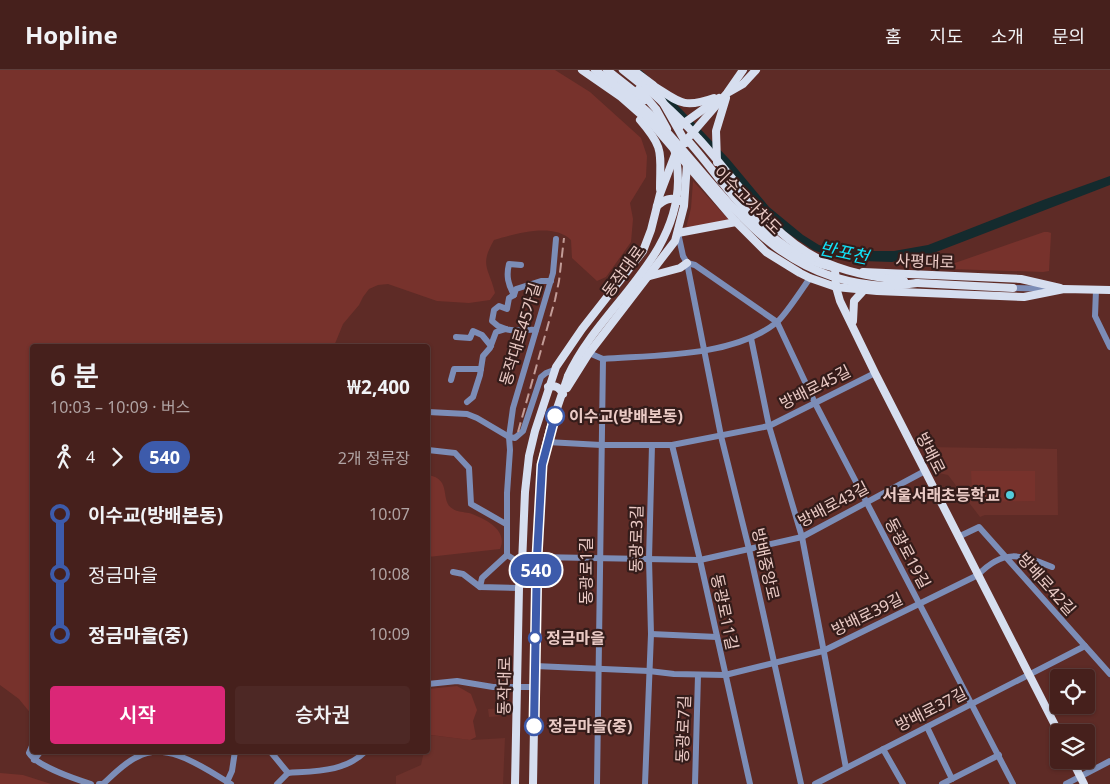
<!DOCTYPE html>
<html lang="ko">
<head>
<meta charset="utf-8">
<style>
  :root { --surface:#46201c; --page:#4d2825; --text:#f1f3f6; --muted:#b0a3a3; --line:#5e3e3b; --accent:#db2777 }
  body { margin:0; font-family:"Noto Sans","Noto Sans KR",sans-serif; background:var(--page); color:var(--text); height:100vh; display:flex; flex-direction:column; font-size:19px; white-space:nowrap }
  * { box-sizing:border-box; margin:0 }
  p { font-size:16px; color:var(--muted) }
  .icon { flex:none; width:28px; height:28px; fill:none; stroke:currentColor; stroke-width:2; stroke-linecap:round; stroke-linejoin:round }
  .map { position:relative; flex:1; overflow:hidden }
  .details { position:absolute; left:30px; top:274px; width:400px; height:410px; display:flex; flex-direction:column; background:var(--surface); border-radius:5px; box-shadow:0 1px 4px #0004,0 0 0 1px var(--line) }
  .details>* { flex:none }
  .badge { padding:0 10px; border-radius:16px; font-size:18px; line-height:32px }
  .fabs { position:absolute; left:1050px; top:599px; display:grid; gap:10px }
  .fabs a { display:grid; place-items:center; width:45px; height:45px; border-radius:5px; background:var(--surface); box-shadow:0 1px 4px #0004,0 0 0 1px var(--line); font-size:25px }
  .map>.badge { position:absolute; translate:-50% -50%; box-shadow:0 0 0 2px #fff }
  .legs { display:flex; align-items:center; gap:8px; height:55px; padding:0 20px; font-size:16px }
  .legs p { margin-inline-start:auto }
  .headline { display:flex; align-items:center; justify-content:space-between; height:85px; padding:0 20px }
  h1 { font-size:28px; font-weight:600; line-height:38px }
  .cta { display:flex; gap:10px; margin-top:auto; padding:10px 20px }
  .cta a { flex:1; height:58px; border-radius:5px; background:var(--accent); color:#fff; font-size:20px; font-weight:600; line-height:58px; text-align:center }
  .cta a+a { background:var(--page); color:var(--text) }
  ul { padding:0 20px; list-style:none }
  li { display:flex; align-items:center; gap:18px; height:60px; font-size:19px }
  li i { display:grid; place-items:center; width:8px; height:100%; margin:0 6px; background:currentColor }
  li i::after { content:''; width:12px; height:12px; margin:-6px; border:4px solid; border-radius:50%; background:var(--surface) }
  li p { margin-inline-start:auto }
  li:first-child i { background:linear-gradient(#0000 50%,currentColor 0) }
  li:last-child i { background:linear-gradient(currentColor 50%,#0000 0) }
  header { display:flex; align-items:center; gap:30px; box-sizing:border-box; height:70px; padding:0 25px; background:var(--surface); border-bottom:1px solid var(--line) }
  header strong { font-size:24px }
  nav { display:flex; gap:28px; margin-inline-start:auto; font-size:18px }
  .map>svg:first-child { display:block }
  .built { fill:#6c312b }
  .green { fill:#77322c }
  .water { fill:#142b2e }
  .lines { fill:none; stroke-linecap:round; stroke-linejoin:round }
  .minor { stroke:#7c8db7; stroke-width:6 }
  .major { stroke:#d6deef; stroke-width:8 }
  .rail { stroke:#c29c97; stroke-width:2; stroke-dasharray:10 5; stroke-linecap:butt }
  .major-bridge { stroke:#d6deef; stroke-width:8 }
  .line-1-casing { stroke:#fff; stroke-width:11 }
  .line-1 { stroke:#3d5bab; stroke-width:8 }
  .stop-1-dot { fill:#fff; stroke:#3d5bab; stroke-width:2.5 }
  .poi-dot { fill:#53cbdb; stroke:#341c1a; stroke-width:2 }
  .labels { text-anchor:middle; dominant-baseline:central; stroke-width:4.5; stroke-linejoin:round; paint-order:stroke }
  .street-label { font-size:16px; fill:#eacac5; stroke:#341c1a }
  .stop-label { font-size:16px; font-weight:bold; fill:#eacac5; stroke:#341c1a; text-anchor:start }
  .poi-label { font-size:16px; font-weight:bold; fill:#eacac5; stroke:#341c1a; text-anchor:end }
  .water-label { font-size:18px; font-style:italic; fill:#11e3f9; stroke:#341c1a }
</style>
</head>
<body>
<header>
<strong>Hopline</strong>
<nav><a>홈</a><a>지도</a><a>소개</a><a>문의</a></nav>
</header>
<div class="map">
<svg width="1110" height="714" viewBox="0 0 1110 714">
  <rect width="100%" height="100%" fill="#5e2b26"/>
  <g class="built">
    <path d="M 926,377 L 1057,379 L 1058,445 L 985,445 L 980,447 L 948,405 L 938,403 Z"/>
    <path d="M 504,638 L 503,646 L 489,647 L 488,639 Z"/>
    <path d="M 430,665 L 472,670 L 505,668 L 503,714 L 396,714 L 396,706 L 421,695 L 424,681 L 428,681 L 428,669 Z"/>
  </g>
  <g class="green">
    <path d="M 0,0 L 555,0 L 590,22 L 641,68 L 647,86 L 646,107 L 630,133 L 633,149 L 631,172 L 606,207 L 597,211 L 572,188 L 571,170 C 553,152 514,164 494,170 C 479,196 489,198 495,223 L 490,230 L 469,233 L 437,231 L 388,214 L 378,215 L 369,219 L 363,227 L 359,235 L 343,254 L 334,276 L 32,276 L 32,645 L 19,629 L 0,615 Z"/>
    <path d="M 693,111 L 730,151 L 686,158 L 691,138 Z"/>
    <path d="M 1044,162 L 1048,162 L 1051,163 L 1049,201 L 1043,202 L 951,199 L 950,198 L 952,194 Z"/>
    <path d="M 971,401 L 1035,401 L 1035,431 L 984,432 L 972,421 Z"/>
    <path d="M 428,405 C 453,409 439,431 453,439 C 457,442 464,442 469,443 C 484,448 509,460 500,479 L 428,487 Z"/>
    <path d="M 457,616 L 471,624 L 477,640 L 473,651 L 476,667 L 470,670 L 431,665 L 428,667 L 428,619 Z"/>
    <path d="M 0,703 L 23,705 L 51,714 L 0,714 Z"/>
  </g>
  <path class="water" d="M 631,0 L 641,0 L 662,19 L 729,89 L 769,137 L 803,165 L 819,175 L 841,181 L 894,181 L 928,175 L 1043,130 L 1110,106 L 1110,115 L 931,184 L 892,192 L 862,191 L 833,187 L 813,180 L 786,162 Z"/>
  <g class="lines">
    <g class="minor">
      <path d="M 678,163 L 683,186 L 687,193 L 721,366 L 749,479 L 801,714"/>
      <path d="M 687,193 L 695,195 L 777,252 L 815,333 L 1013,714"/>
      <path d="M 1013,218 L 1053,219"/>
      <path d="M 1096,220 L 1095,246 L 1110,277"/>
      <path d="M 514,225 C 508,214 506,206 509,194 L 521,195"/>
      <path d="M 506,259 L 498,256 L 492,251 L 494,240 L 499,236 L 507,239 L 509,228 L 514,225 L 516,219 L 541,211 L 551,211"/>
      <path d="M 456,267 L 470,268 L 473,261 L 482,265 L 491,276"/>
      <path d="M 751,268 L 769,356 L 802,467 L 846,698"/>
      <path d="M 589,283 L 603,289 C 656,285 732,287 776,253 C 785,246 802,219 810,208"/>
      <path d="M 451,310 L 454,299 L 481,299"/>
      <path d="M 467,332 L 473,327 L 480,305 L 483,286 L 490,278 L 496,262 L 506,259 C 512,262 528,259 536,260"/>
      <path d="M 428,342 L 467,344 L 477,348 L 509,367"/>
      <path d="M 509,367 L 515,368 L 523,361 L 541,307 L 546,303 L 554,300"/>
      <path d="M 547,372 L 601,375 L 672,375 L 769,356 L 875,303"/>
      <path d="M 672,375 L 700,490 L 750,714"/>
      <path d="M 428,380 L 455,383 L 469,398 L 471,434 L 506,454"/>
      <path d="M 958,467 L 979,457 L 1110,604"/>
      <path d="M 507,485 L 482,508 L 480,517 L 519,518"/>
      <path d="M 537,487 L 700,490 L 802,467 L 925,401"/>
      <path d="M 522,494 L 507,485 L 507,423 L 510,380 L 509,367 L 513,338 L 553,203 L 556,169"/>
      <path d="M 453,502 L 463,504 L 480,517"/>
      <path d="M 651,564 L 717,567"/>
      <path d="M 535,596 L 649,601 L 674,604 L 725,605 L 823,581 L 978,505 C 1003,479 1020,484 1052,497"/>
      <path d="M 428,614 L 457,611 L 493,617 L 535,617"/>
      <path d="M 927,657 L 952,709"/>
      <path d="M 32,676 L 29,683 C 37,696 75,709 91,714"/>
      <path d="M 883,679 L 903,714"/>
      <path d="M 270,681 L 288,703"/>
      <path d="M 34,690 L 41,681"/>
      <path d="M 288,703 C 316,701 345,702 366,681"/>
      <path d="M 227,712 L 232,701 L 235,681"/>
      <path d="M 99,714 L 103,714 C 113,705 124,693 137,687 C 168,670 205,699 231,714"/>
      <path d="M 277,714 L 288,703"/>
      <path d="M 597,714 L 603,289"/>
      <path d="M 645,714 L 651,564 L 649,489 L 652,375"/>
      <path d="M 695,714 L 698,605"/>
      <path d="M 815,714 L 1085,576"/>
      <path d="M 942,714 L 999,685"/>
      <path d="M 1066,714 L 1110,691"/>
    </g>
    <g class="major">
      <path d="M 582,0 L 621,27 L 654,56 L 736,152 L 766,182 L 800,203 L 810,208 L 836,217 L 877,221 L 1024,227 L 1064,219 L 1110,220"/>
      <path d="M 607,0 L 645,30"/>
      <path d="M 623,0 L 658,28"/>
      <path d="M 633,0 L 653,15 L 686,73"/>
      <path d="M 654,16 C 679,32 683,39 714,28"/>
      <path d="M 729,22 L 743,14 L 756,0"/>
      <path d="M 640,50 C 665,79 660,82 660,119"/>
      <path d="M 680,56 L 719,28"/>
      <path d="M 685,70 L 690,73 C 730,119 767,183 832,197"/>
      <path d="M 717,92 L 716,61 L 726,28"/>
      <path d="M 657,136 C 664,130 671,126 680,131"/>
      <path d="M 678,163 L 736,152"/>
      <path d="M 835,198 L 836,217 L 840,231 L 875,303 L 1059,663"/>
      <path d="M 863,202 L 1021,209 L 1060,218"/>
      <path d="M 650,206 L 680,198 L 687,193"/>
      <path d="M 917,213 L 1013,218"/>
      <path d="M 853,251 L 854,231 L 864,220"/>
      <path d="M 548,317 C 556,315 559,317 563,324"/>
      <path d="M 567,318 L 589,283 L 675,171 L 684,136 L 687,94"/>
      <path d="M 1072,690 L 1084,714"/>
      <path d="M 515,714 L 519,518 L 522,494 L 525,422 L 529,386 L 535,361 L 556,297 L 582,259 L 643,181 L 651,160 L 660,124 L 676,82 L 727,23 L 743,0"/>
      <path d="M 533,714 L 537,487 L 541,395 L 550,359 L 568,306"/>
    </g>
    <path class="rail" d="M 518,362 L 555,230 L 559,211 L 564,168"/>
    <g class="major-bridge">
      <path d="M 595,0 C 615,15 636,30 654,48 C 725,122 770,211 886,216 C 896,216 907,214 917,213"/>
      <path d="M 639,19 L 656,39 L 667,59"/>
      <path d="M 658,28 C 671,41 686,54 698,68 C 737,110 767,163 819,189 C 845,203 876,207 904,211"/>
      <path d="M 568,306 C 598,239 677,191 678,111 C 678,97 676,82 671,70"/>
    </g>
  </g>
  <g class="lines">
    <defs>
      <path id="line-1" d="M 534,656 L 537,487 L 542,395 L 555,346"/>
    </defs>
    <use href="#line-1" class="line-1-casing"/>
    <use href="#line-1" class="line-1"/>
  </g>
  <g class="stop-1-dot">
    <circle cx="555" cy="346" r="9"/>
    <circle cx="535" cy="568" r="6"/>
    <circle cx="534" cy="656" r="9"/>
  </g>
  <circle class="poi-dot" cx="1010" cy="425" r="5"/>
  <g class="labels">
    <g class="street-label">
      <text transform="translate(748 130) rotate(45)">이수고가차도</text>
      <text transform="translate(925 191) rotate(2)">사평대로</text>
      <text transform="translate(623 201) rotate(-54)">동작대로</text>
      <text transform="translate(520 264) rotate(-73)">동작대로45가길</text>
      <text transform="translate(815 317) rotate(-27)">방배로45길</text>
      <text transform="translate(931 383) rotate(63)">방배로</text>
      <text transform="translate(833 434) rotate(-28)">방배로43길</text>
      <text transform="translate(636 469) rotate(-89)">동광로3길</text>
      <text transform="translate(908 483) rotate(62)">동광로19길</text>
      <text transform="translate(766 494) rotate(77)">방배중앙로</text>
      <text transform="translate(586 501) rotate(-90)">동광로1길</text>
      <text transform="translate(1047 514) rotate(48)">방배로42길</text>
      <text transform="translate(725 542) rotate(78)">동광로11길</text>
      <text transform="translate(867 544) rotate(-26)">방배로39길</text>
      <text transform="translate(504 616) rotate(-89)">동작대로</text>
      <text transform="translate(931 639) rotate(-27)">방배로37길</text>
      <text transform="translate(683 659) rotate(-88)">동광로7길</text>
    </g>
    <g class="stop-label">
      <text x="569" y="346">이수교(방배본동)</text>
      <text x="546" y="568">정금마을</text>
      <text x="548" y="656">정금마을(중)</text>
    </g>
    <g class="poi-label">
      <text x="1000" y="425">서울서래초등학교</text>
    </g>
    <g class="water-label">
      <text transform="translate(844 182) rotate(12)">반포천</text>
    </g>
  </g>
</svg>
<div class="fabs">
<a><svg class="icon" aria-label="locate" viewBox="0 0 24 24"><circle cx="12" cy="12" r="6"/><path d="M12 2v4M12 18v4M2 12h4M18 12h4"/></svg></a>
<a><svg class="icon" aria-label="layers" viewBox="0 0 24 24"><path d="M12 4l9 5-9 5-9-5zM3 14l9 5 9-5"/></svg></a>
</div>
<b class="badge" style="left:536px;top:500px;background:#3d5bab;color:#fff">540</b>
<section class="details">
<div class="headline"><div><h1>6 분</h1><p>10:03 – 10:09 · 버스</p></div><b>₩2,400</b></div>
<div class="legs"><svg class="icon" aria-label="walk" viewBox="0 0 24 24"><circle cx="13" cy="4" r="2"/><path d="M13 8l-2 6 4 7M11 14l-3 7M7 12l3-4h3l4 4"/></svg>4<svg class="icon" aria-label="forward" viewBox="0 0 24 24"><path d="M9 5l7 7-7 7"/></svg><b class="badge" style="background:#3d5bab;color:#fff">540</b><p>2개 정류장</p></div>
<ul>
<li><i style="color:#3d5bab"></i><b>이수교(방배본동)</b><p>10:07</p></li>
<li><i style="color:#3d5bab"></i><span>정금마을</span><p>10:08</p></li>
<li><i style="color:#3d5bab"></i><b>정금마을(중)</b><p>10:09</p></li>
</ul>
<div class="cta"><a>시작</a><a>승차권</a></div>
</section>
</div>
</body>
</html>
